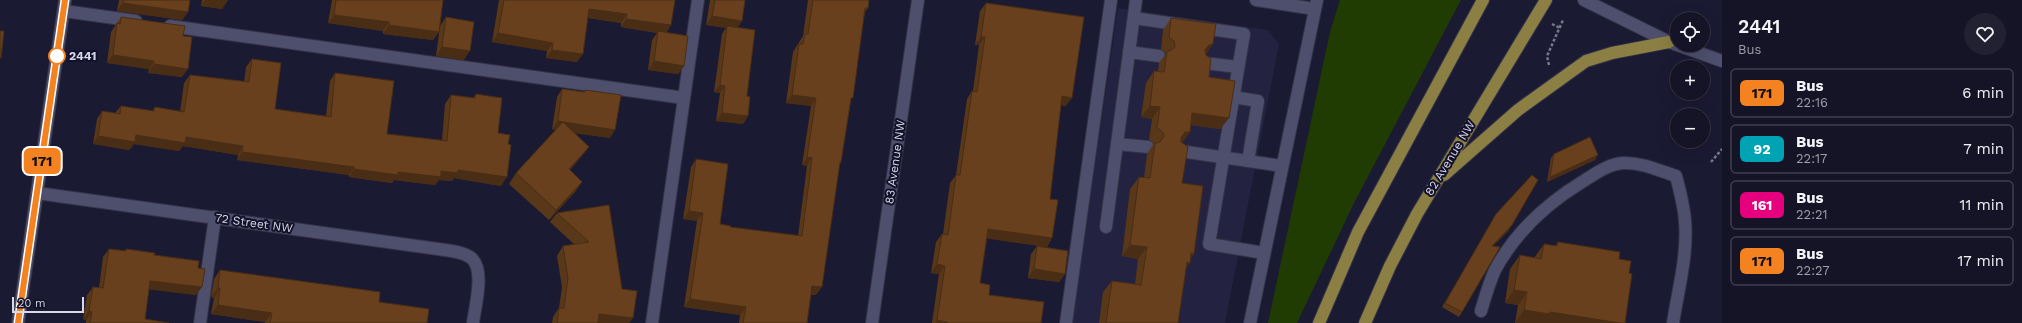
<!DOCTYPE html>
<html lang="en">
<head>
<meta charset="utf-8">
<style>
  :root { --surface:#141426; --page:#212132; --text:#f1f3f6; --muted:#9d9ea7; --line:#333343 }
  body { margin:0; font-family:"Work Sans",sans-serif; background:var(--page); color:var(--text); height:100vh; display:flex; flex-direction:column; font-size:15px; white-space:nowrap }
  * { box-sizing:border-box; margin:0 }
  p { font-size:13px; color:var(--muted) }
  .icon { flex:none; width:22px; height:22px; fill:none; stroke:currentColor; stroke-width:2; stroke-linecap:round; stroke-linejoin:round }
  .map { position:relative; flex:1; overflow:hidden }
  .sheet { display:flex; flex-direction:column; background:var(--surface); width:300px }
  .sheet>* { flex:none }
  .badge { padding:0 8px; border-radius:6px; font-size:14px; line-height:26px }
  .fabs { position:absolute; left:1670px; top:12px; display:grid; gap:8px }
  .fabs a { display:grid; place-items:center; width:40px; height:40px; border-radius:50%; background:var(--surface); box-shadow:0 4px 16px #0002,0 0 0 1px var(--line); font-size:20px }
  .scale { position:absolute; left:12px; bottom:10px; width:72px; box-sizing:border-box; padding-left:4px; border:2px solid #d7d8ea; border-top:0; font-size:11px; line-height:14px; white-space:nowrap; color:#d7d8ea; -webkit-text-stroke:3px #121129; paint-order:stroke }
  .map>.badge { position:absolute; translate:-50% -50%; box-shadow:0 0 0 2px #fff }
  .round { display:grid; place-items:center; flex:none; width:42px; height:42px; border-radius:21px; background:var(--page) }
  .overview { display:flex; align-items:center; justify-content:space-between; height:68px; padding:0 16px }
  h1 { font-size:19px; font-weight:600; line-height:30px }
  ul { padding:0; list-style:none }
  li { display:flex; align-items:center; gap:12px; height:50px; margin:0 8px 6px; padding:0 8px; border:2px solid var(--line); border-radius:6px }
  li div { flex:1 }
  li b { display:block; font-size:15px }
  li em { font-style:normal }
  li .badge { min-width:44px; font-weight:700; text-align:center }
  main { display:flex; flex:1; min-height:0 }
  .map>svg:first-child { display:block }
  .built { fill:#232240 }
  .grass { fill:#203c02 }
  .lines { fill:none; stroke-linecap:round; stroke-linejoin:round }
  .minor-casing { stroke:#343348; stroke-width:14 }
  .major-casing { stroke:#343348; stroke-width:14 }
  .path { stroke:#76768c; stroke-width:2.5; stroke-dasharray:3 2; stroke-linecap:butt }
  .minor { stroke:#4e4f6c; stroke-width:12 }
  .major { stroke:#8c7f43; stroke-width:12 }
  .wall { fill:#593719 }
  .shaded-wall { fill:#492d14 }
  .building { fill:#68401d; stroke:#492d14 }
  .line-casing { stroke:#fff; stroke-width:9 }
  .line { stroke:#f58220; stroke-width:6 }
  .stop-dot { fill:#fff; stroke:#f58220; stroke-width:2 }
  .labels { text-anchor:middle; dominant-baseline:central; stroke-width:4; stroke-linejoin:round; paint-order:stroke }
  .stop-label { font-size:12px; font-weight:bold; fill:#d7d8ea; stroke:#121129; text-anchor:start }
  .street-label { font-size:12px; fill:#d7d8ea; stroke:#121129 }
</style>
</head>
<body>
<main>
<div class="map">
<svg width="1722" height="323" viewBox="0 0 1722 323">
  <rect width="100%" height="100%" fill="#1b1a33"/>
  <path class="built" d="M 1118,8 L 1268,30 L 1279,44 L 1225,323 L 1072,323 Z"/>
  <path class="grass" d="M 1340,0 L 1461,0 L 1355,201 L 1297,323 L 1268,323 L 1330,32 Z"/>
  <g class="lines">
    <defs>
      <g id="minor">
        <path d="M 1256,0 L 1315,9"/>
        <path d="M 1584,0 L 1669,42 L 1722,61"/>
        <path d="M 64,11 L 136,21"/>
        <path d="M 1134,18 L 1244,34 L 1209,244 L 1264,253"/>
        <path d="M 170,26 L 684,98"/>
        <path d="M 1129,52 L 1159,56"/>
        <path d="M 1204,63 L 1238,67"/>
        <path d="M 1233,97 L 1258,101 L 1248,161"/>
        <path d="M 1117,144 L 1148,147"/>
        <path d="M 1180,151 L 1282,166"/>
        <path d="M 37,193 L 452,251 C 458,252 465,254 470,257 C 486,268 475,306 473,323"/>
        <path d="M 1106,227 L 1136,0"/>
        <path d="M 1481,311 C 1485,298 1489,283 1495,270 C 1515,233 1546,204 1582,182 C 1595,174 1608,164 1623,163 C 1641,162 1660,171 1676,176 C 1680,191 1684,206 1685,221 C 1688,255 1678,290 1673,323"/>
        <path d="M 18,323 L 65,0"/>
        <path d="M 200,323 L 215,217"/>
        <path d="M 652,323 L 698,0"/>
        <path d="M 872,323 L 918,0"/>
        <path d="M 1066,323 L 1111,0"/>
        <path d="M 1250,323 L 1317,0"/>
      </g>
      <g id="major">
        <path d="M 1444,175 L 1518,110 L 1586,61 L 1612,53 L 1669,42"/>
        <path d="M 1319,323 L 1358,232 L 1483,0"/>
        <path d="M 1365,323 L 1390,266 L 1417,214 L 1546,0"/>
      </g>
    </defs>
    <use href="#minor" class="minor-casing"/>
    <use href="#major" class="major-casing"/>
    <g class="path">
      <path d="M 1552,24 L 1560,28"/>
      <path d="M 1549,65 L 1547,56 L 1563,20"/>
      <path d="M 1711,162 L 1722,149"/>
    </g>
    <use href="#minor" class="minor"/>
    <use href="#major" class="major"/>
  </g>
  <g class="wall">
    <path d="M 119,0 L 190,0 L 188,12 L 182,20 L 117,11 Z"/>
    <path d="M 202,0 L 228,0 L 222,9 L 201,6 Z"/>
    <path d="M 332,0 L 443,0 L 433,40 L 383,34 L 383,31 L 328,23 Z"/>
    <path d="M 499,0 L 675,0 L 666,33 L 684,66 L 678,74 L 648,70 L 652,40 L 657,33 L 621,27 L 621,23 L 588,18 L 577,62 L 546,58 L 547,51 L 492,42 Z"/>
    <path d="M 710,0 L 745,0 L 742,21 L 737,28 L 747,96 L 748,116 L 743,124 L 716,121 L 720,93 L 714,92 L 722,34 L 726,28 L 706,25 Z"/>
    <path d="M 808,0 L 869,0 L 868,8 L 865,12 L 841,162 L 839,165 L 816,295 L 811,295 L 807,323 L 739,323 L 740,315 L 684,307 L 697,221 L 683,219 L 691,167 L 696,159 L 720,224 L 730,227 L 798,236 L 807,166 L 802,165 L 811,106 L 786,103 L 793,52 L 803,36 Z"/>
    <path d="M 986,3 L 1066,106 L 1061,105 L 1050,199 L 1052,238 L 1047,247 L 987,238 L 980,283 L 989,295 L 1041,323 L 932,323 L 939,274 L 931,273 L 936,242 L 942,234 L 943,234 L 950,183 L 956,175 L 967,99 L 972,91 L 973,91 L 979,45 L 975,45 L 980,11 Z"/>
    <path d="M 121,17 L 183,36 L 182,77 L 148,73 L 149,69 L 107,63 L 111,32 Z"/>
    <path d="M 446,17 L 464,60 L 436,56 L 440,26 Z"/>
    <path d="M 1171,18 L 1205,54 L 1209,77 L 1229,118 L 1220,129 L 1190,125 L 1190,132 L 1182,143 L 1182,183 L 1194,254 L 1190,259 L 1186,268 L 1178,323 L 1099,323 L 1103,292 L 1112,281 L 1135,284 L 1138,259 L 1122,256 L 1130,189 L 1139,177 L 1144,178 L 1147,154 L 1154,143 L 1149,140 L 1152,119 L 1141,117 L 1146,83 L 1154,71 L 1158,71 L 1159,63 L 1166,53 L 1161,49 L 1163,30 Z"/>
    <path d="M 252,59 L 275,109 L 326,116 L 330,81 L 335,73 L 387,134 L 442,140 L 445,104 L 451,95 L 473,98 L 476,94 L 498,133 L 501,186 L 454,178 L 452,181 L 439,180 L 435,185 L 394,180 L 392,183 L 349,177 L 349,175 L 237,160 L 238,155 L 183,146 L 179,151 L 134,144 L 129,150 L 93,144 L 97,119 L 102,111 L 115,113 L 121,106 L 152,111 L 155,107 L 180,112 L 184,83 L 190,75 L 244,82 L 246,67 Z"/>
    <path d="M 562,89 L 584,92 L 585,90 L 610,138 L 574,133 L 589,147 L 581,157 L 570,170 L 582,182 L 575,192 L 549,220 L 509,184 L 516,173 L 556,130 L 552,129 L 557,97 Z"/>
    <path d="M 1554,154 L 1595,160 L 1547,182 L 1551,158 Z"/>
    <path d="M 609,205 L 622,289 L 629,323 L 552,323 L 553,317 L 559,308 L 562,287 L 557,256 L 563,246 L 575,245 L 550,222 L 557,213 Z"/>
    <path d="M 1496,214 L 1509,230 L 1493,246 L 1462,312 L 1459,317 L 1442,307 Z"/>
    <path d="M 1558,242 L 1619,259 L 1629,273 L 1625,323 L 1515,323 L 1518,305 L 1505,303 L 1510,269 L 1520,255 L 1534,258 L 1544,244 L 1555,246 Z"/>
    <path d="M 1037,246 L 1065,274 L 1059,282 L 1028,278 L 1031,254 Z"/>
    <path d="M 109,249 L 125,251 L 126,249 L 154,255 L 196,295 L 149,289 L 145,319 L 169,323 L 86,323 L 86,320 L 83,319 L 87,295 L 93,287 L 99,288 L 103,257 Z"/>
    <path d="M 220,270 L 379,302 L 427,323 L 265,323 L 265,322 L 211,314 L 214,298 L 211,297 L 214,279 Z"/>
  </g>
  <g class="shaded-wall">
    <path d="M 205,0 L 228,0 L 222,9 L 201,6 Z"/>
    <path d="M 123,3 L 188,12 L 182,20 L 117,11 Z"/>
    <path d="M 589,9 L 627,14 L 621,23 L 583,17 Z"/>
    <path d="M 334,15 L 389,22 L 383,31 L 328,23 Z"/>
    <path d="M 712,16 L 742,21 L 736,29 L 727,26 L 726,28 L 706,25 Z"/>
    <path d="M 626,19 L 671,25 L 666,34 L 658,31 L 657,33 L 621,27 Z"/>
    <path d="M 389,25 L 439,32 L 433,40 L 383,34 Z"/>
    <path d="M 498,33 L 553,43 L 547,51 L 492,42 Z"/>
    <path d="M 981,37 L 985,37 L 979,45 L 975,45 Z"/>
    <path d="M 1213,44 L 1205,56 L 1197,62 L 1209,45 Z"/>
    <path d="M 442,47 L 470,51 L 464,60 L 436,56 Z"/>
    <path d="M 552,50 L 583,54 L 577,62 L 546,58 Z"/>
    <path d="M 113,55 L 154,61 L 149,69 L 107,63 Z"/>
    <path d="M 654,61 L 684,66 L 678,74 L 648,70 Z"/>
    <path d="M 154,64 L 188,69 L 182,77 L 148,73 Z"/>
    <path d="M 720,85 L 725,86 L 720,93 L 714,92 Z"/>
    <path d="M 792,95 L 816,98 L 811,106 L 786,103 Z"/>
    <path d="M 1062,96 L 1072,98 L 1066,106 L 1056,104 Z"/>
    <path d="M 1150,106 L 1160,107 L 1152,119 L 1141,117 Z"/>
    <path d="M 722,113 L 748,116 L 743,124 L 716,121 Z"/>
    <path d="M 1192,113 L 1229,118 L 1220,129 L 1184,124 Z"/>
    <path d="M 558,121 L 615,130 L 610,138 L 552,129 Z"/>
    <path d="M 1185,132 L 1190,132 L 1181,144 L 1173,150 Z"/>
    <path d="M 136,135 L 186,137 L 243,146 L 238,155 L 183,146 L 179,151 L 134,144 L 129,150 L 93,144 L 98,136 Z"/>
    <path d="M 589,147 L 581,157 L 561,180 L 569,169 Z"/>
    <path d="M 242,152 L 354,167 L 349,175 L 237,160 Z"/>
    <path d="M 1598,155 L 1595,160 L 1547,182 L 1550,177 Z"/>
    <path d="M 807,157 L 812,158 L 807,166 L 802,165 Z"/>
    <path d="M 354,169 L 398,172 L 441,171 L 458,170 L 507,177 L 501,186 L 454,178 L 452,181 L 439,180 L 435,185 L 394,180 L 392,183 L 349,177 Z"/>
    <path d="M 582,182 L 575,192 L 549,220 L 556,210 Z"/>
    <path d="M 689,211 L 703,213 L 697,221 L 683,219 Z"/>
    <path d="M 1512,225 L 1509,230 L 1489,250 L 1492,246 Z"/>
    <path d="M 988,229 L 1052,238 L 1047,247 L 983,238 Z"/>
    <path d="M 1130,245 L 1147,247 L 1138,259 L 1122,256 Z"/>
    <path d="M 1191,253 L 1194,254 L 1188,263 L 1190,263 L 1181,275 Z"/>
    <path d="M 937,264 L 945,266 L 939,274 L 931,273 Z"/>
    <path d="M 1034,269 L 1065,274 L 1059,282 L 1028,278 Z"/>
    <path d="M 150,281 L 202,287 L 196,295 L 145,289 Z"/>
    <path d="M 812,286 L 822,287 L 816,295 L 806,294 Z"/>
    <path d="M 218,288 L 220,288 L 214,298 L 211,297 Z"/>
    <path d="M 1514,290 L 1527,292 L 1518,305 L 1505,303 Z"/>
    <path d="M 690,299 L 746,307 L 740,315 L 684,307 Z"/>
    <path d="M 218,305 L 272,313 L 265,322 L 211,314 Z"/>
    <path d="M 1524,310 L 1550,312 L 1620,323 L 1515,323 Z"/>
    <path d="M 89,311 L 92,312 L 86,320 L 83,319 Z"/>
    <path d="M 599,314 L 633,318 L 629,323 L 593,323 Z"/>
    <path d="M 937,320 L 947,322 L 946,323 L 935,323 Z"/>
  </g>
  <g class="building">
    <path d="M 123,0 L 190,0 L 188,12 L 123,3 Z"/>
    <path d="M 336,0 L 443,0 L 439,32 L 389,25 L 389,22 L 334,15 Z"/>
    <path d="M 504,0 L 675,0 L 671,25 L 626,19 L 627,14 L 589,9 L 583,54 L 552,50 L 553,43 L 498,33 Z"/>
    <path d="M 715,0 L 745,0 L 742,21 L 712,16 Z"/>
    <path d="M 813,0 L 869,0 L 868,8 L 865,8 L 853,98 L 851,98 L 841,162 L 840,162 L 822,287 L 812,286 L 807,323 L 743,323 L 746,307 L 690,299 L 703,213 L 689,211 L 696,159 L 728,164 L 720,224 L 731,226 L 730,227 L 802,236 L 812,158 L 807,157 L 816,98 L 792,95 L 799,44 L 803,44 L 805,34 L 808,34 Z"/>
    <path d="M 986,3 L 1084,17 L 1072,98 L 1062,96 L 1050,199 L 1058,200 L 1052,238 L 988,229 L 980,283 L 990,285 L 989,295 L 1044,302 L 1041,323 L 947,323 L 947,322 L 937,320 L 945,266 L 937,264 L 942,234 L 948,235 L 956,175 L 960,175 L 972,91 L 977,92 L 985,37 L 981,37 Z"/>
    <path d="M 121,17 L 185,26 L 183,36 L 192,37 L 188,69 L 154,64 L 154,61 L 113,55 L 117,23 L 120,24 Z"/>
    <path d="M 446,17 L 474,22 L 470,51 L 442,47 Z"/>
    <path d="M 1171,18 L 1216,24 L 1213,44 L 1209,45 L 1205,50 L 1206,55 L 1211,59 L 1209,77 L 1235,81 L 1229,118 L 1192,113 L 1190,132 L 1185,132 L 1181,138 L 1181,142 L 1188,147 L 1182,183 L 1203,186 L 1194,254 L 1191,253 L 1190,263 L 1187,262 L 1178,323 L 1106,323 L 1112,281 L 1141,285 L 1147,247 L 1130,245 L 1139,177 L 1150,178 L 1155,143 L 1160,142 L 1164,136 L 1163,132 L 1157,128 L 1160,107 L 1150,106 L 1154,71 L 1164,72 L 1167,52 L 1173,49 L 1175,46 L 1174,41 L 1169,37 Z"/>
    <path d="M 727,26 L 755,30 L 747,96 L 750,97 L 748,116 L 722,113 L 725,86 L 720,85 Z"/>
    <path d="M 0,31 L 4,31 L 1,58 L 0,58 Z"/>
    <path d="M 658,31 L 688,36 L 684,66 L 654,61 Z"/>
    <path d="M 252,59 L 281,63 L 275,109 L 331,117 L 335,73 L 394,81 L 387,134 L 447,141 L 451,95 L 475,98 L 476,94 L 502,98 L 498,133 L 510,135 L 508,144 L 511,145 L 507,177 L 458,170 L 458,173 L 441,171 L 441,177 L 398,172 L 398,175 L 354,169 L 354,167 L 242,152 L 243,146 L 186,137 L 185,143 L 136,135 L 135,142 L 98,136 L 102,111 L 120,114 L 121,106 L 154,111 L 155,107 L 184,112 L 190,75 L 249,82 Z"/>
    <path d="M 562,89 L 585,92 L 585,90 L 621,95 L 615,130 L 558,121 Z"/>
    <path d="M 563,122 L 589,147 L 569,169 L 582,182 L 556,210 L 516,173 Z"/>
    <path d="M 1590,137 L 1598,155 L 1550,177 L 1554,154 Z"/>
    <path d="M 1532,175 L 1538,180 L 1512,225 L 1492,246 L 1500,247 L 1462,312 L 1445,303 L 1496,214 Z"/>
    <path d="M 609,205 L 622,289 L 637,291 L 633,318 L 599,314 L 598,323 L 557,323 L 559,308 L 564,308 L 568,278 L 563,246 L 589,242 L 557,213 Z"/>
    <path d="M 1558,242 L 1620,252 L 1619,259 L 1631,261 L 1629,273 L 1632,274 L 1625,323 L 1620,323 L 1550,312 L 1549,314 L 1524,310 L 1527,292 L 1514,290 L 1520,255 L 1541,259 L 1544,244 L 1557,246 Z"/>
    <path d="M 1037,246 L 1068,251 L 1065,274 L 1034,269 Z"/>
    <path d="M 109,249 L 126,251 L 126,249 L 155,253 L 154,255 L 199,261 L 198,268 L 205,269 L 202,287 L 150,281 L 145,319 L 169,323 L 90,323 L 92,312 L 89,311 L 93,287 L 103,288 Z"/>
    <path d="M 220,270 L 380,292 L 379,302 L 429,309 L 427,323 L 270,323 L 272,313 L 218,305 L 220,288 L 218,288 Z"/>
  </g>
  <g class="lines">
    <defs>
      <path id="line" d="M 18,323 L 65,0"/>
    </defs>
    <use href="#line" class="line-casing"/>
    <use href="#line" class="line"/>
  </g>
  <circle class="stop-dot" cx="57" cy="56" r="8"/>
  <g class="labels">
    <g class="stop-label">
      <text x="69" y="56">2441</text>
    </g>
    <g class="street-label">
      <text transform="translate(1450 158) rotate(-59)">82 Avenue NW</text>
      <text transform="translate(895 162) rotate(-82)">83 Avenue NW</text>
      <text transform="translate(254 223) rotate(8)">72 Street NW</text>
    </g>
  </g>
</svg>
<div class="fabs">
<a><svg class="icon" aria-label="locate" viewBox="0 0 24 24"><circle cx="12" cy="12" r="6"/><path d="M12 2v4M12 18v4M2 12h4M18 12h4"/></svg></a>
<a>+</a>
<a>−</a>
</div>
<div class="scale">20 m</div>
<b class="badge" style="left:42px;top:161px;background:#f58220;color:#111">171</b>
</div>
<section class="sheet">
<div class="overview"><div><h1>2441</h1><p>Bus</p></div><a class="round"><svg class="icon" aria-label="heart" viewBox="0 0 24 24"><path d="M12 20l-8-8c-3-5 5-10 8-4 3-6 11-1 8 4z"/></svg></a></div>
<ul>
<li><span class="badge" style="background:#f58220;color:#111">171</span><div><b>Bus</b><p>22:16</p></div><em>6 min</em></li>
<li><span class="badge" style="background:#00a3b4;color:#fff">92</span><div><b>Bus</b><p>22:17</p></div><em>7 min</em></li>
<li><span class="badge" style="background:#e6007e;color:#fff">161</span><div><b>Bus</b><p>22:21</p></div><em>11 min</em></li>
<li><span class="badge" style="background:#f58220;color:#111">171</span><div><b>Bus</b><p>22:27</p></div><em>17 min</em></li>
</ul>
</section>
</main>
</body>
</html>
